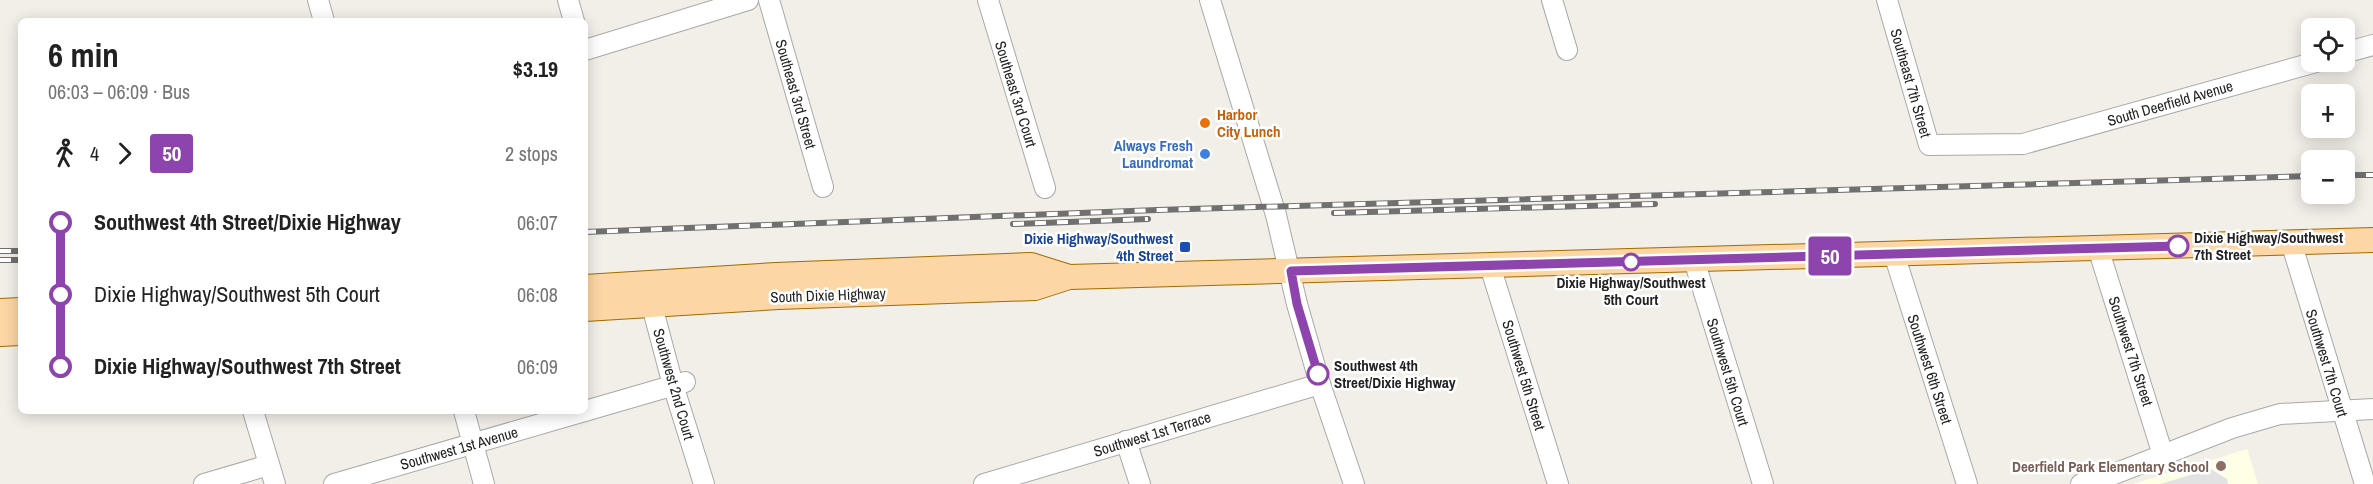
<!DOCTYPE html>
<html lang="en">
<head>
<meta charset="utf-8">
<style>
  :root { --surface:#fff; --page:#f6f6f6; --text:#222; --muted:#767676 }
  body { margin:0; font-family:"Archivo Narrow",sans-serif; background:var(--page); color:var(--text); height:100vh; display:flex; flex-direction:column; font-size:22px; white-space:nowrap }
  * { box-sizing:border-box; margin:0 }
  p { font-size:20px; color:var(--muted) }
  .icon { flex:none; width:33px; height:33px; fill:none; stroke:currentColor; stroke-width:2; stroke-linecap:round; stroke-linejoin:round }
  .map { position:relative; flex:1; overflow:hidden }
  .side { position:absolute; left:18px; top:18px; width:570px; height:396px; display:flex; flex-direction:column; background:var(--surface); border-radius:9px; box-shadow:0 3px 15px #0003 }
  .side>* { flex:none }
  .badge { padding:0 12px; border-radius:4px; font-size:21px; line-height:39px }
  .buttons { position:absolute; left:2301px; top:18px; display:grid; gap:12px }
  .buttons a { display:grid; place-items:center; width:54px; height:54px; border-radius:9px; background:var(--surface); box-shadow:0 3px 15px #0003; font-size:30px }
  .map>.badge { position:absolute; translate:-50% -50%; box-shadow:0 0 0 3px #fff }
  .legs { display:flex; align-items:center; gap:9px; height:66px; padding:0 30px; font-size:20px }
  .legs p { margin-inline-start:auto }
  .overview { display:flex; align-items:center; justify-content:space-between; height:102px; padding:0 30px }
  h1 { font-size:33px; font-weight:700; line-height:45px }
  ul { padding:0 30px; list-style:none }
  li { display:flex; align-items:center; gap:21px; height:72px; font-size:22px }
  li i { display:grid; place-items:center; width:9px; height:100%; margin:0 8px; background:currentColor }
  li i::after { content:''; width:15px; height:15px; margin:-8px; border:4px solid; border-radius:50%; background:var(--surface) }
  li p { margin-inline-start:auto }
  li:first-child i { background:linear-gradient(#0000 50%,currentColor 0) }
  li:last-child i { background:linear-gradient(currentColor 50%,#0000 0) }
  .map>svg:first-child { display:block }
  .education { fill:#ffffe5 }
  .parking { fill:#e2e2e2 }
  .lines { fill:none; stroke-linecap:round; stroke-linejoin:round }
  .minor-casing { stroke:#a9a9a9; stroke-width:22 }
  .major-casing { stroke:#a06b00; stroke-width:26 }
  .minor { stroke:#fff; stroke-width:20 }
  .major { stroke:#fcd6a4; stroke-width:24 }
  .rail-casing { stroke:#707070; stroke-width:6 }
  .rail { stroke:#fff; stroke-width:4; stroke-dasharray:11; stroke-linecap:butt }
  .line-1-casing { stroke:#fff; stroke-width:14 }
  .line-1 { stroke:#8e44ad; stroke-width:9 }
  .food-dot { fill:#e8710a; stroke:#fff; stroke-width:2 }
  .shop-dot { fill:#3f7fe0; stroke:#fff; stroke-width:2 }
  .stop-1-dot { fill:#fff; stroke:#8e44ad; stroke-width:3 }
  .transit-dot { fill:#1a4fb4; stroke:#fff; stroke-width:2 }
  .education-dot { fill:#8d6e63; stroke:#fff; stroke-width:2 }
  .labels { text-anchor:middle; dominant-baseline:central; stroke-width:5; stroke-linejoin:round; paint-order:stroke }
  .street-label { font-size:15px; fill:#222; stroke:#fff }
  .food-label { font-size:15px; font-weight:bold; fill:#c56008; stroke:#fff; text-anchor:start }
  .shop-label { font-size:15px; font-weight:bold; fill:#366cbe; stroke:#fff; text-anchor:end }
  .stop-label { font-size:15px; font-weight:bold; fill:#222; stroke:#fff; text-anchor:start }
  .transit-label { font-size:15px; font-weight:bold; fill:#164399; stroke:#fff; text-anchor:end }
  .education-label { font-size:15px; font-weight:bold; fill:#785e54; stroke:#fff; text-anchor:end }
</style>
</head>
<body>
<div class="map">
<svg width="2373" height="484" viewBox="0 0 2373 484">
  <rect width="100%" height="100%" fill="#f2efe9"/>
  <path class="education" d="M 2247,449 L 2258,484 L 2133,484 Z"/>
  <path class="parking" d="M 2211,469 L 2227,479 L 2228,484 L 2160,484 Z"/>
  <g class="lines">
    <defs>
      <g id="minor">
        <path d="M 318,0 L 324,21"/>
        <path d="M 568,0 L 574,21"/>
        <path d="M 769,0 L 823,187"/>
        <path d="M 988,0 L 1045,188"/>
        <path d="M 1210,0 L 1276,215 L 1297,304 L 1320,384 L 1354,484"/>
        <path d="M 1552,0 L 1567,50"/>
        <path d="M 1887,0 L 1929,145 L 2023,144 L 2316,62"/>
        <path d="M 585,50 L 748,0"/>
        <path d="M 2344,53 L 2373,45"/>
        <path d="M 2291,242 L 2365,484"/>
        <path d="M 2098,248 L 2163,455"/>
        <path d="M 1894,254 L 1967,484"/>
        <path d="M 1694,260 L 1763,484"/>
        <path d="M 1490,266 L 1558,484"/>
        <path d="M 648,291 L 673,385 L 704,484"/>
        <path d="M 253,411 L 275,484"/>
        <path d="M 464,411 L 484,484"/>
        <path d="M 585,411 L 685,382"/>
        <path d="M 1126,441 L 1140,484"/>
        <path d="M 204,484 L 269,465"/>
        <path d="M 334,484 L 585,411"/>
        <path d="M 984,484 L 1320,384"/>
        <path d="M 2081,484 L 2109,476 L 2232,428 L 2280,414 L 2373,409"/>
      </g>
      <g id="major">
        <path d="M 585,287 L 776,275 L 1031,265 L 1069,277"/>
        <path d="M 585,309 L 778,297 L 1035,288 L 1069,277 L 2373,240"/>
        <path d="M 0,311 L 21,310"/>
        <path d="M 0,334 L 21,333"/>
      </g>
    </defs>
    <use href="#minor" class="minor-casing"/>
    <use href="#major" class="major-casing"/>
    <use href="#minor" class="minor"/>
    <use href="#major" class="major"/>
    <defs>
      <g id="rail">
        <path d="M 2344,175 L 2373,175"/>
        <path d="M 1334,213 L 1655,204"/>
        <path d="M 1013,224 L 1148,219"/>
        <path d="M 585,232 L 1157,210 L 2312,176"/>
        <path d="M 0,251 L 21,251"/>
        <path d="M 0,260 L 21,260"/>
      </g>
    </defs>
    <use href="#rail" class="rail-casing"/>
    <use href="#rail" class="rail"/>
  </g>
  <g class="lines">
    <defs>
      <path id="line-1" d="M 1318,374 L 1297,304 L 1291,271 L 2178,246"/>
    </defs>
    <use href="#line-1" class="line-1-casing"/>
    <use href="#line-1" class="line-1"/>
  </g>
  <circle class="food-dot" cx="1205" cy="123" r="6"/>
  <circle class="shop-dot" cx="1205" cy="154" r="6"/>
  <g class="stop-1-dot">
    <circle cx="2178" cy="246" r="10"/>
    <circle cx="1631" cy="262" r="8"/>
    <circle cx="1318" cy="374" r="10"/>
  </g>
  <rect class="transit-dot" x="1179" y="241" width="12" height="12" rx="3"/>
  <circle class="education-dot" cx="2221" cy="466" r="6"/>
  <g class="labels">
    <g class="street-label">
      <text transform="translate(1911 83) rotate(74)">Southeast 7th Street</text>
      <text transform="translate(796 94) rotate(74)">Southeast 3rd Street</text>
      <text transform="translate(1016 94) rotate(73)">Southeast 3rd Court</text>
      <text transform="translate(2170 103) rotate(-16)">South Deerfield Avenue</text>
      <text transform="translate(828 295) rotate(-2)">South Dixie Highway</text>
      <text transform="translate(2131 351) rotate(72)">Southwest 7th Street</text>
      <text transform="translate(2327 363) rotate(73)">Southwest 7th Court</text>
      <text transform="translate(1930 369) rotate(72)">Southwest 6th Street</text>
      <text transform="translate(1728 372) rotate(73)">Southwest 5th Court</text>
      <text transform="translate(1524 375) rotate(73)">Southwest 5th Street</text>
      <text transform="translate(674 384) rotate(74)">Southwest 2nd Court</text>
      <text transform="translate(1152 434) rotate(-17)">Southwest 1st Terrace</text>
      <text transform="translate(459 448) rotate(-16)">Southwest 1st Avenue</text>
    </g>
    <g class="food-label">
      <text x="1217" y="114">Harbor<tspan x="1217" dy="17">City Lunch</tspan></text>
    </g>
    <g class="shop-label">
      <text x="1193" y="145">Always Fresh<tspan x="1193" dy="17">Laundromat</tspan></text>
    </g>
    <g class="stop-label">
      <text x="2194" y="237">Dixie Highway/Southwest<tspan x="2194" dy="17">7th Street</tspan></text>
      <text x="1631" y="282" text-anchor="middle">Dixie Highway/Southwest<tspan x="1631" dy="17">5th Court</tspan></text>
      <text x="1334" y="365">Southwest 4th<tspan x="1334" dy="17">Street/Dixie Highway</tspan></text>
    </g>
    <g class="transit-label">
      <text x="1173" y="238">Dixie Highway/Southwest<tspan x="1173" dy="17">4th Street</tspan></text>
    </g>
    <g class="education-label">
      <text x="2209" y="466">Deerfield Park Elementary School</text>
    </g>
  </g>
</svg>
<div class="buttons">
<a><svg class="icon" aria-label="locate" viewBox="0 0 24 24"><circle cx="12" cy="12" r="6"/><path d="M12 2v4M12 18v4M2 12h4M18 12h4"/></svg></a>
<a>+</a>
<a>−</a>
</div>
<b class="badge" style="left:1830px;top:256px;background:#8e44ad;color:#fff">50</b>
<section class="side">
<div class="overview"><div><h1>6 min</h1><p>06:03 – 06:09 · Bus</p></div><b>$3.19</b></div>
<div class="legs"><svg class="icon" aria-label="walk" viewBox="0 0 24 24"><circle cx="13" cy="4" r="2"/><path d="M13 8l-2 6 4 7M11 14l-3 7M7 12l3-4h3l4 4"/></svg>4<svg class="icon" aria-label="forward" viewBox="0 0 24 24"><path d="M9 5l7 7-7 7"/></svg><b class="badge" style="background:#8e44ad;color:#fff">50</b><p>2 stops</p></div>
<ul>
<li><i style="color:#8e44ad"></i><b>Southwest 4th Street/Dixie Highway</b><p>06:07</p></li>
<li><i style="color:#8e44ad"></i><span>Dixie Highway/Southwest 5th Court</span><p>06:08</p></li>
<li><i style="color:#8e44ad"></i><b>Dixie Highway/Southwest 7th Street</b><p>06:09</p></li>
</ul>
</section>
</div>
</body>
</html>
